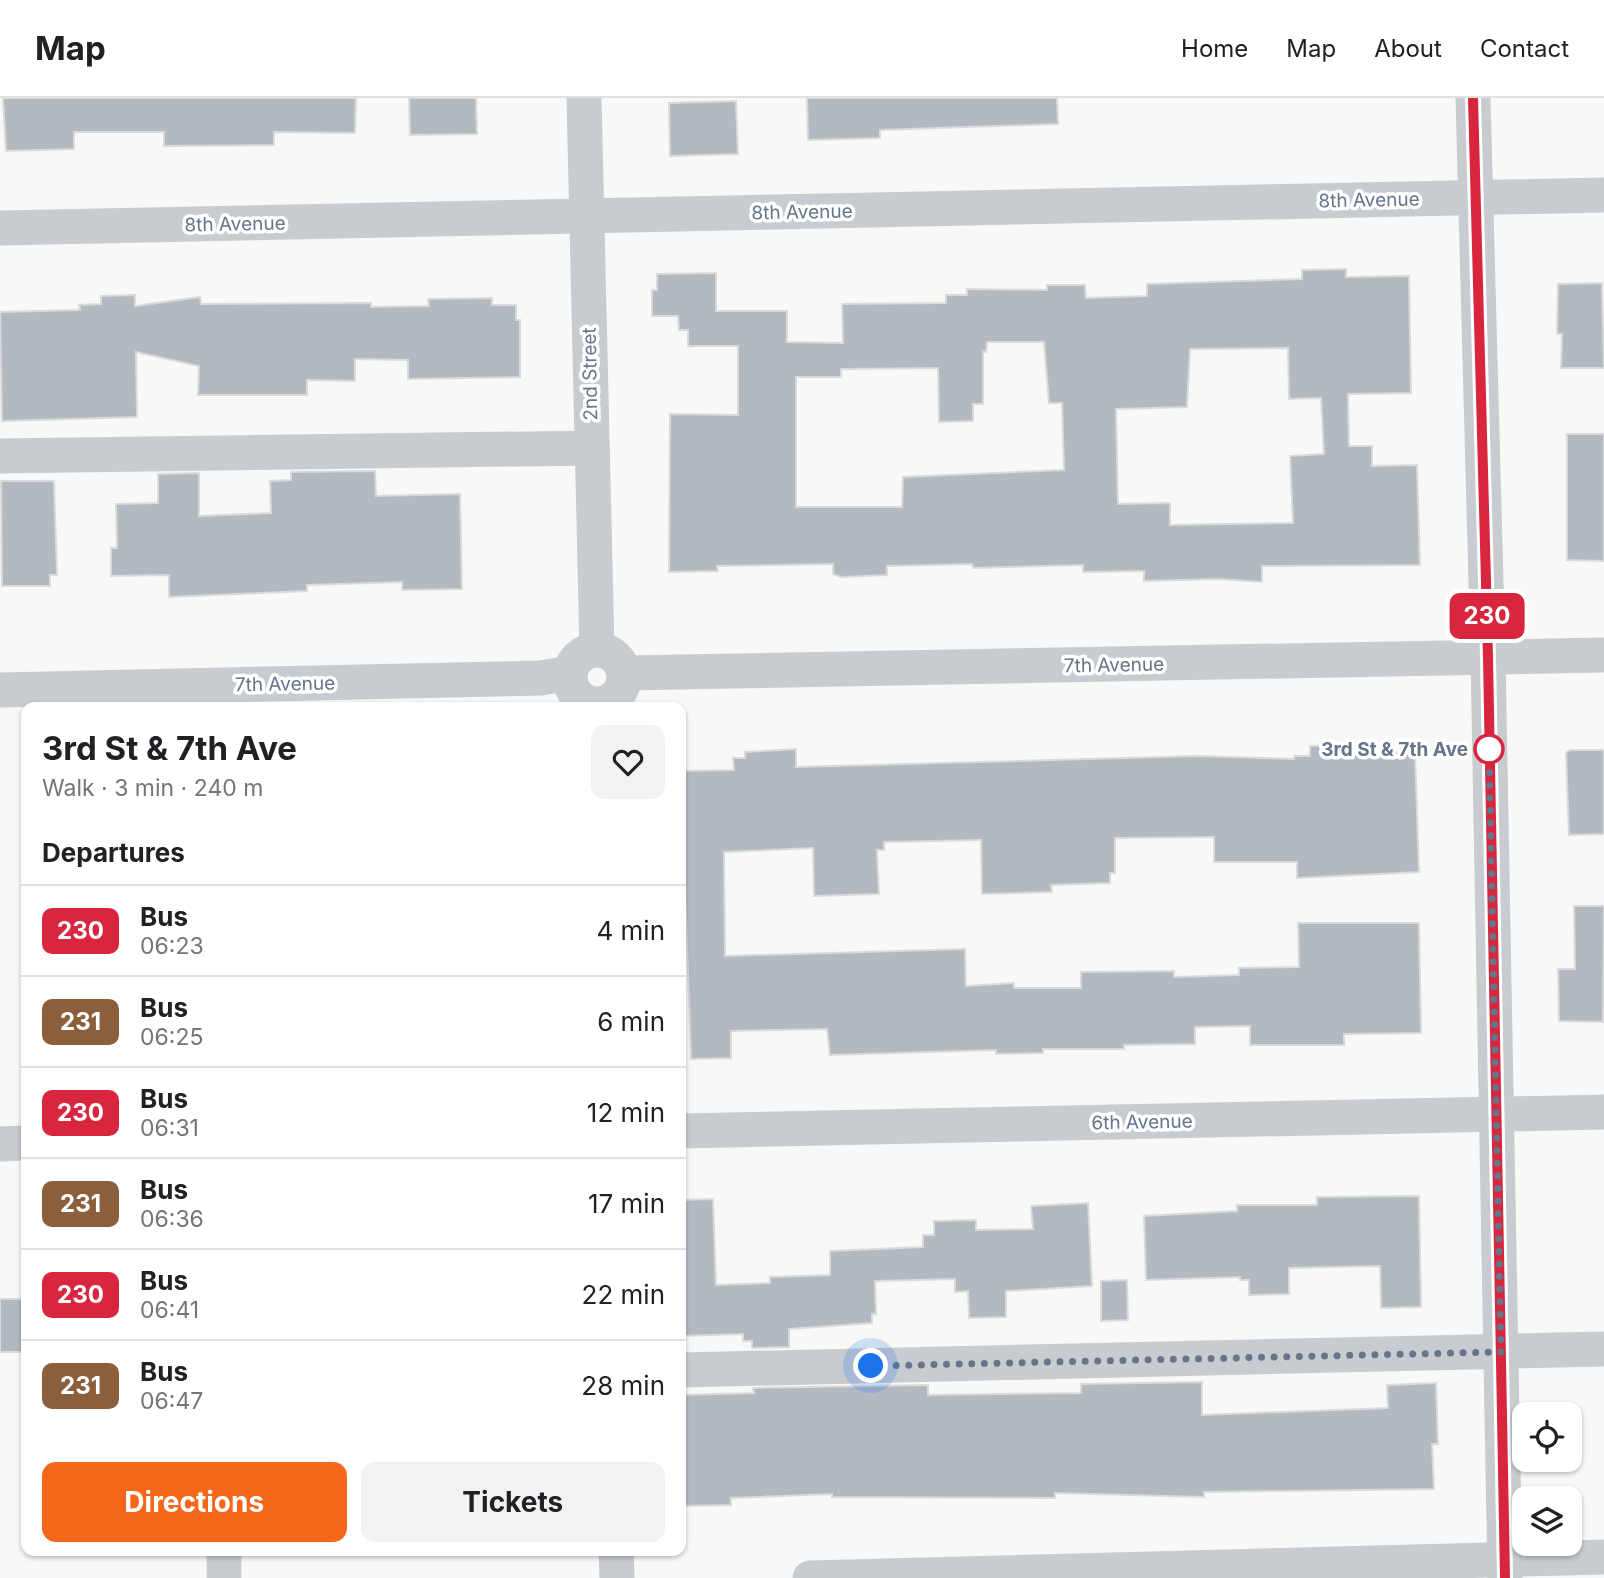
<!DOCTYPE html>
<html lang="en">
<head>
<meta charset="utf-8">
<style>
  :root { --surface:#fff; --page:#f2f2f2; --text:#202124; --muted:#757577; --line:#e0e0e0; --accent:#f4671a }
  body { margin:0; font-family:Inter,sans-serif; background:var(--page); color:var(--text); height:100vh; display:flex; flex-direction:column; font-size:26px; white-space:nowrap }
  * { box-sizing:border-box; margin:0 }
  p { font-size:23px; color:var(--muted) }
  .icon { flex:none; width:38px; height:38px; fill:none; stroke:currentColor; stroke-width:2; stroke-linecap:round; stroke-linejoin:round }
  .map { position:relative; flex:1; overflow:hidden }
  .drawer { position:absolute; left:21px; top:604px; width:665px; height:854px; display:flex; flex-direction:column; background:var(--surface); border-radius:14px; box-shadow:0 2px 5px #0004 }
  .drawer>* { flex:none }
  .badge { padding:0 14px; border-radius:10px; font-size:24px; line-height:46px }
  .fabs { position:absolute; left:1512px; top:1304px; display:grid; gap:14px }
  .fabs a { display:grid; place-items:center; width:70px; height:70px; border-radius:14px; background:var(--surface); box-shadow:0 2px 5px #0004; font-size:35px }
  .you { position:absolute; width:35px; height:35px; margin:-18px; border:5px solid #fff; border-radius:50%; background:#1a73e8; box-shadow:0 0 0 10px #1a73e833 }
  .map>.badge { position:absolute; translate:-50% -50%; box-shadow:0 0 0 4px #fff }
  h2 { padding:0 21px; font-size:26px; line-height:63px }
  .round { display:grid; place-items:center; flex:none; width:74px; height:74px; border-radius:14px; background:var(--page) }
  .overview { display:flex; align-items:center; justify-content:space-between; height:119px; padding:0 21px }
  h1 { font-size:33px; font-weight:700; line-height:52px }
  .action { display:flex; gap:14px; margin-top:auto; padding:14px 21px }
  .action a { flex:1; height:80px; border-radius:14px; background:var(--accent); color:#fff; font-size:28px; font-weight:700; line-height:80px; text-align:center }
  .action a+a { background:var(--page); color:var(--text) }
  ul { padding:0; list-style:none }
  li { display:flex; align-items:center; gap:21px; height:91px; padding:0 21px; border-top:2px solid var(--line) }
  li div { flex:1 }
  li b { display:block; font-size:26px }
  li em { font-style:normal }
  li .badge { min-width:77px; font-weight:700; text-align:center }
  header { display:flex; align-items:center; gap:42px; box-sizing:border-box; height:98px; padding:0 35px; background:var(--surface); border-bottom:2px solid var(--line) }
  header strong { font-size:33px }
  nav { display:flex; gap:38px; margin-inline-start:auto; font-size:24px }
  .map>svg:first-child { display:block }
  .building { fill:#b2b9c1; stroke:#dadad8; stroke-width:2; fill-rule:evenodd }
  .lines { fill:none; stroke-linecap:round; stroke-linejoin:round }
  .minor { stroke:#c8cbd0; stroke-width:35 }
  .line-casing { stroke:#fff; stroke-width:16 }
  .line { stroke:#d7263d; stroke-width:10 }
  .walk { stroke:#65758a; stroke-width:7; stroke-dasharray:0 12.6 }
  .stop-dot { fill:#fff; stroke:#d7263d; stroke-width:3.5 }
  .labels { text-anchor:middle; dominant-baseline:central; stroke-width:7; stroke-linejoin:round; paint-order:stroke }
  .street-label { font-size:19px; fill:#65758a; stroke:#fff }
  .stop-label { font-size:19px; font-weight:bold; fill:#65758a; stroke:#fff; text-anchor:end }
</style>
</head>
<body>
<header>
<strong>Map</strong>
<nav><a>Home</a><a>Map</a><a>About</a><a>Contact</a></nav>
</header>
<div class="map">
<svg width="1604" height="1480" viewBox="0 0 1604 1480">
  <rect width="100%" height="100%" fill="#f8f9f6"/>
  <g class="building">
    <path d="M 3,0 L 356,0 L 355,35 L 274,34 L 274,47 L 164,48 L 164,34 L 74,34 L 74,51 L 6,53 Z"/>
    <path d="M 409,0 L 476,0 L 477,36 L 410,37 Z"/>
    <path d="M 807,0 L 1057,0 L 1058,26 L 880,32 L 880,40 L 808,42 Z"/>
    <path d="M 736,3 L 738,56 L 670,58 L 669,5 Z"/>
    <path d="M 1346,171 L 1346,179 L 1409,178 L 1411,295 L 1348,296 L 1349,348 L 1372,348 L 1372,368 L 1417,367 L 1420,467 L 1262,468 L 1262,484 L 1219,481 L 1144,483 L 1144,473 L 1083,474 L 1083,467 L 973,470 L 972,466 L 887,468 L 887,477 L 841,479 L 833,476 L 833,466 L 717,468 L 718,473 L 669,474 L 670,316 L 738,317 L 738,248 L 688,248 L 688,232 L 679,232 L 678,218 L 652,218 L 652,192 L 657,192 L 657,176 L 716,175 L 716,213 L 787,213 L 787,244 L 843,245 L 842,206 L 946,205 L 946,197 L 967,197 L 967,191 L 1047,192 L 1047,187 L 1085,187 L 1086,200 L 1147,198 L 1147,186 L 1302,181 L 1302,172 ZM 987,244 L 1044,244 L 1049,305 L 1062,305 L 1064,372 L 903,379 L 902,409 L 796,409 L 796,279 L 841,279 L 841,271 L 938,270 L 939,324 L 973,323 L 973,306 L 983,306 L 983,253 L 986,254 ZM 1288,250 L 1289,301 L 1321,300 L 1324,356 L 1290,358 L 1293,425 L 1170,427 L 1170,405 L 1118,406 L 1116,311 L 1187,309 L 1190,251 Z"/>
    <path d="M 1602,185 L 1604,270 L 1561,270 L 1562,236 L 1557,236 L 1558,186 Z"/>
    <path d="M 135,197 L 135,208 L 200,199 L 201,206 L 371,205 L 371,209 L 429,208 L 428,201 L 492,200 L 492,207 L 516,207 L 516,222 L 520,222 L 520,279 L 408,281 L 408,262 L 355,261 L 355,283 L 307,282 L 307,297 L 198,297 L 199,268 L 136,254 L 137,319 L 2,323 L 0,214 L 80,212 L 79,207 L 101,206 L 101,198 Z"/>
    <path d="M 1567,336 L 1604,336 L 1604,463 L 1567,462 Z"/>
    <path d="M 375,373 L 376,398 L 460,396 L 462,491 L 402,492 L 402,484 L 307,487 L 307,493 L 169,499 L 169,477 L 111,478 L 111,450 L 117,450 L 116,406 L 158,405 L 158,376 L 199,375 L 199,418 L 271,415 L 270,383 L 291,382 L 291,374 Z"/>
    <path d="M 1,383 L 54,383 L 57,477 L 50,477 L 50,488 L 2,488 Z"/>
    <path d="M 1355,647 L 1355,656 L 1415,654 L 1419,774 L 1297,780 L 1297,764 L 1214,764 L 1214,739 L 1115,740 L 1115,775 L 1110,775 L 1110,785 L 1051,787 L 1052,794 L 982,796 L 981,742 L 884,744 L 884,752 L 877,752 L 879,796 L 814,798 L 813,750 L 724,754 L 725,858 L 965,851 L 966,888 L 1014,885 L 1014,890 L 1081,890 L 1081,874 L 1174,873 L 1174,879 L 1239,877 L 1239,870 L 1299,869 L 1298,825 L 1419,825 L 1421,935 L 1344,936 L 1344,947 L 1250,947 L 1250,928 L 1195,929 L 1195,946 L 1124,947 L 1124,951 L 1043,951 L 1043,955 L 996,956 L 996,952 L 830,957 L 827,931 L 731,933 L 731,960 L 691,961 L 681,673 L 734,672 L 733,660 L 745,660 L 745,654 L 796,651 L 796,669 L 1197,658 L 1294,661 L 1294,658 L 1310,658 L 1310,648 Z"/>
    <path d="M 1570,652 L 1604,652 L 1604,736 L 1569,737 L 1566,655 Z"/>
    <path d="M 1574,808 L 1604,808 L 1603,924 L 1559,923 L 1558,871 L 1575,871 Z"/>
    <path d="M 1419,1098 L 1421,1209 L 1381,1210 L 1380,1168 L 1289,1170 L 1289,1196 L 1249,1197 L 1249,1182 L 1240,1182 L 1240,1179 L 1146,1182 L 1144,1118 L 1237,1113 L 1237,1107 L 1317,1107 L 1317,1099 Z"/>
    <path d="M 713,1101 L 716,1187 L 770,1185 L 770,1179 L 830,1177 L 830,1153 L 923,1149 L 923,1137 L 934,1137 L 934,1123 L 976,1122 L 976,1132 L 1033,1131 L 1031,1108 L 1088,1105 L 1092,1188 L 1006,1193 L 1006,1219 L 969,1220 L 968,1193 L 955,1194 L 955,1181 L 875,1183 L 876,1216 L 872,1216 L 872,1225 L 789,1231 L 789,1249 L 752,1250 L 752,1243 L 743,1243 L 743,1236 L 681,1238 L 681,1102 Z"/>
    <path d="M 1127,1182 L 1128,1222 L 1101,1223 L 1101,1183 Z"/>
    <rect x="0" y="1201" width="26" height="53"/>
    <path d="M 1202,1284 L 1202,1317 L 1388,1310 L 1387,1287 L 1436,1285 L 1438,1346 L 1432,1346 L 1434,1391 L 1204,1394 L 1204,1399 L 1055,1395 L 1055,1400 L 832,1399 L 832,1396 L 731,1400 L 731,1407 L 681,1408 L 681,1297 L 754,1295 L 753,1290 L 928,1287 L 928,1297 L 1081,1295 L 1081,1286 Z"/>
  </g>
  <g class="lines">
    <g class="minor">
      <path d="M 584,0 L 597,552"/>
      <path d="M 1473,0 L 1488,559 L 1505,1480"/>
      <path d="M 0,130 L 1604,97"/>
      <path d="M 0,358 L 592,350"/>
      <circle cx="597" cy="579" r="27"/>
      <path d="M 624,575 L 1604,557"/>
      <path d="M 0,592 L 541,580 L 570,575"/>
      <path d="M 681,1033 L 1604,1014"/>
      <path d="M 0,1046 L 26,1045"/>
      <path d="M 681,1272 L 1604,1251"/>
      <path d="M 224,1452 L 224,1480"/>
      <path d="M 616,1452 L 617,1480"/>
      <path d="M 810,1480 L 1604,1459"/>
    </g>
  </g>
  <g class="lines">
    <defs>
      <path id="line" d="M 1473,0 L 1488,559 L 1505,1480"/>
    </defs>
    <use href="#line" class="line-casing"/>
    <use href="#line" class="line"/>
    <path class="walk" d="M 871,1268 L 1501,1254 L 1489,651"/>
  </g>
  <circle class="stop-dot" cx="1489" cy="651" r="14"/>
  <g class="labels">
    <g class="street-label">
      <text transform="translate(1369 102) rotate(-1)">8th Avenue</text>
      <text transform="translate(802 114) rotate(-1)">8th Avenue</text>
      <text transform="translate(235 126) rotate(-1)">8th Avenue</text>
      <text transform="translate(590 276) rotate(-91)">2nd Street</text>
      <text transform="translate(1114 567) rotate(-1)">7th Avenue</text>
      <text transform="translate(285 586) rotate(-1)">7th Avenue</text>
      <text transform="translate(1142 1024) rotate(-1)">6th Avenue</text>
    </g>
    <g class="stop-label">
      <text x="1468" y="651">3rd St &amp; 7th Ave</text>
    </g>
  </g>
</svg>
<div class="fabs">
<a><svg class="icon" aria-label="locate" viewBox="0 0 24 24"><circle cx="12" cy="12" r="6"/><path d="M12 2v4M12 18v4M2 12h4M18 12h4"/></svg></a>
<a><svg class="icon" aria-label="layers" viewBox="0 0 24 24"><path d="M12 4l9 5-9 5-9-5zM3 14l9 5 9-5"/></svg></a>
</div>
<div class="you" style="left:871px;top:1268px"></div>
<b class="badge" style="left:1487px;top:518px;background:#d7263d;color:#fff">230</b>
<section class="drawer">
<div class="overview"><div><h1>3rd St &amp; 7th Ave</h1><p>Walk · 3 min · 240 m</p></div><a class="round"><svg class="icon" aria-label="heart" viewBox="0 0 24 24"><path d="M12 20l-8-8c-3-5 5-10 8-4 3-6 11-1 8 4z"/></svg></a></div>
<h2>Departures</h2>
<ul>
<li><span class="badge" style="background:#d7263d;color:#fff">230</span><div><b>Bus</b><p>06:23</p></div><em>4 min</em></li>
<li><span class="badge" style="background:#8b5e3c;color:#fff">231</span><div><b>Bus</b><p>06:25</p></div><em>6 min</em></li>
<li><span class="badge" style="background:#d7263d;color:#fff">230</span><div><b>Bus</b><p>06:31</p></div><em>12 min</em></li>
<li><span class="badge" style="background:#8b5e3c;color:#fff">231</span><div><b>Bus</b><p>06:36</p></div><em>17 min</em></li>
<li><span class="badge" style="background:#d7263d;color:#fff">230</span><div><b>Bus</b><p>06:41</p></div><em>22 min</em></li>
<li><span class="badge" style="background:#8b5e3c;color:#fff">231</span><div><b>Bus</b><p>06:47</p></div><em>28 min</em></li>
</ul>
<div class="action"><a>Directions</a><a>Tickets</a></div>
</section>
</div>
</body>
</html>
